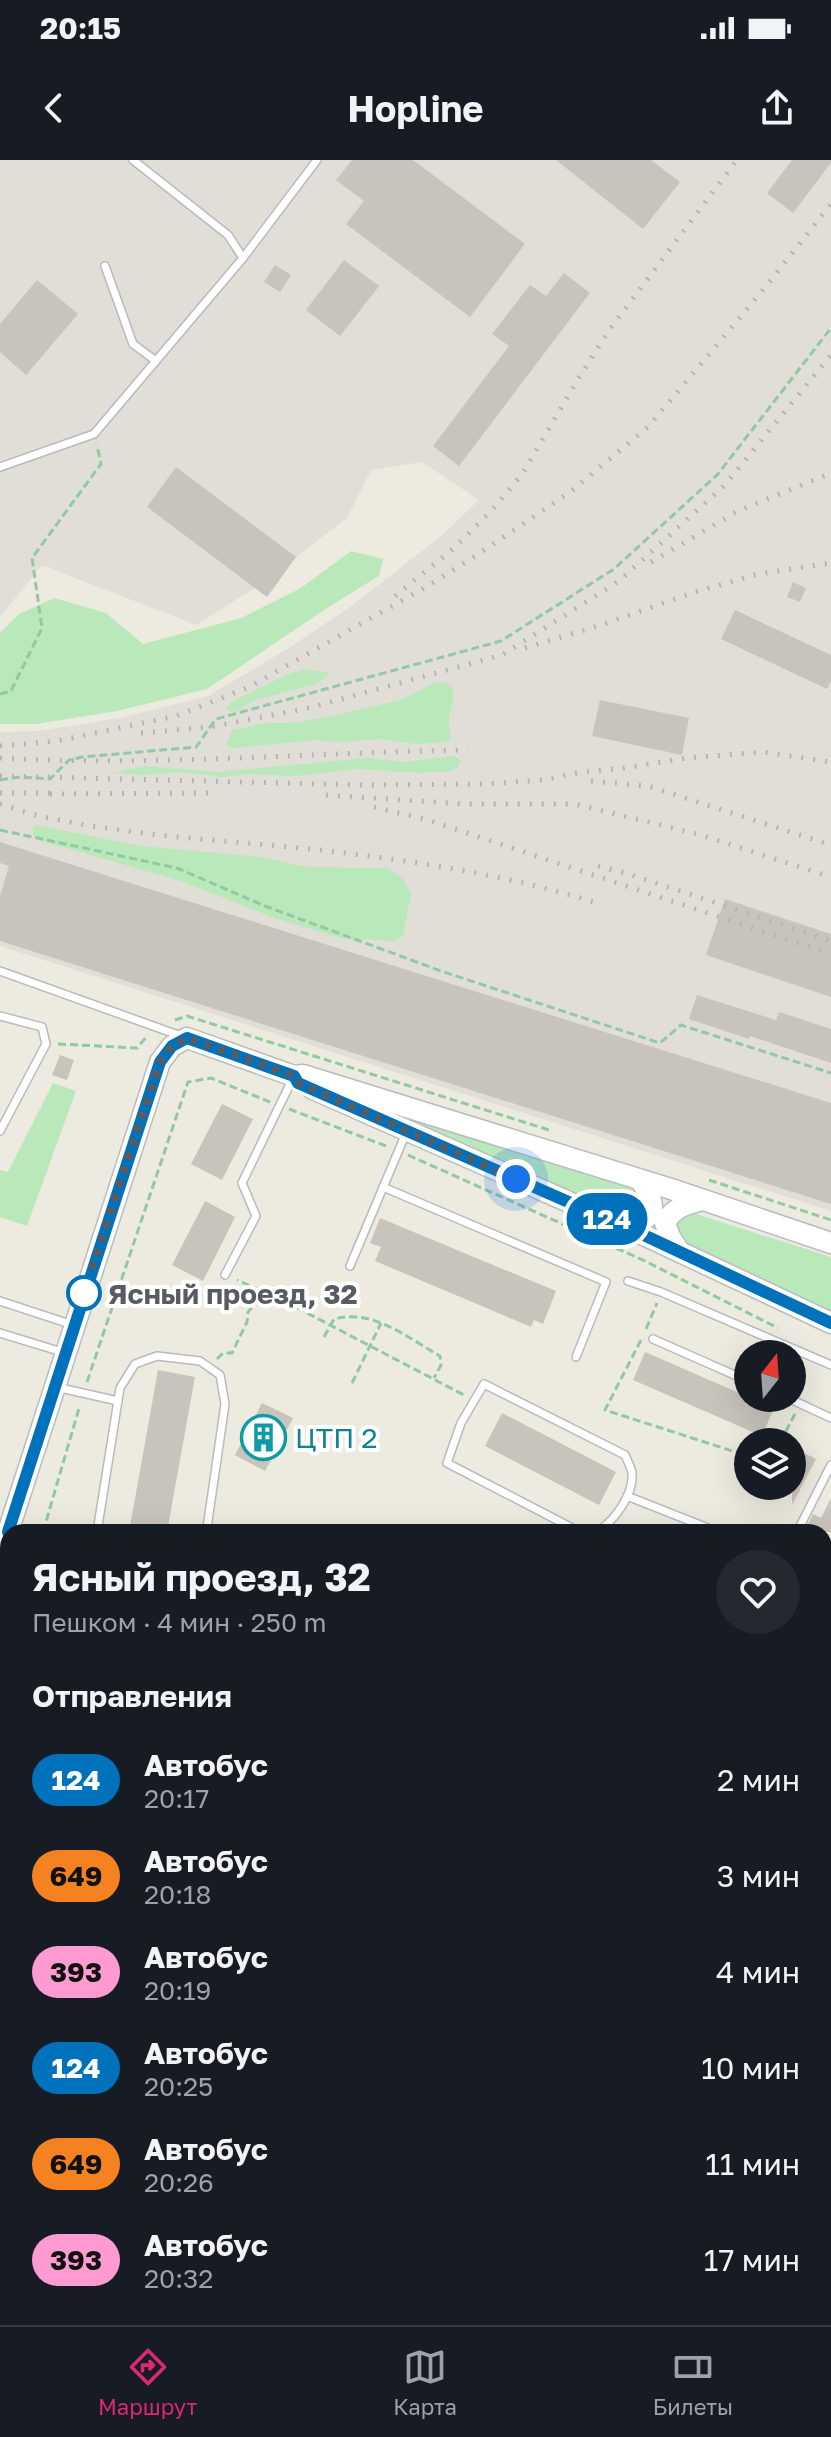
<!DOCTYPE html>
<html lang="ru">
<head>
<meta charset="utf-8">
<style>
  :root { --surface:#171b24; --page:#242831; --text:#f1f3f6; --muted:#9ea1a6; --line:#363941; --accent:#db2777 }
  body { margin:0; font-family:"Golos Text",sans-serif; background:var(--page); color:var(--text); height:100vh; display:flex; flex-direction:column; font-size:30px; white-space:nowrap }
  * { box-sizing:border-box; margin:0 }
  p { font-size:26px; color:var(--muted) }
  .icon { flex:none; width:44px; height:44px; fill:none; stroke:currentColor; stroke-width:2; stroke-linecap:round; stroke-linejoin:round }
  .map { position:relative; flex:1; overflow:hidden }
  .details { position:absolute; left:0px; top:1364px; width:832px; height:802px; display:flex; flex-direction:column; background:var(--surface); border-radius:24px 24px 0 0; box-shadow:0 8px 32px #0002 }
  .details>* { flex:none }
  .badge { padding:0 16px; border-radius:26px; font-size:28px; line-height:52px }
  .needle { width:52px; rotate:17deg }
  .tools { position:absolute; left:734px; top:1180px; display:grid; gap:16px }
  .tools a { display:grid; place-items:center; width:72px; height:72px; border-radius:50%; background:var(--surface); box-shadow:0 8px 32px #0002; font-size:40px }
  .you { position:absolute; width:40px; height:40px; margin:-20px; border:6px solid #fff; border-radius:50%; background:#1a73e8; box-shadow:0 0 0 12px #1a73e833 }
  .map>.badge { position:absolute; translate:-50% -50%; box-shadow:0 0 0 4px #fff }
  h2 { padding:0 32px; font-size:30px; line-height:72px }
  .round { display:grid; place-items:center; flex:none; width:84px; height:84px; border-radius:42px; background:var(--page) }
  .summary { display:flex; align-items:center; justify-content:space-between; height:136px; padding:0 32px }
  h1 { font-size:38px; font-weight:700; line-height:60px }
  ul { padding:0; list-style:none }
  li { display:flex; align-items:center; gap:24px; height:96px; padding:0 32px }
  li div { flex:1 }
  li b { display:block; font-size:30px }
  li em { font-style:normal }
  li .badge { min-width:88px; font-weight:700; text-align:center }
  .status { display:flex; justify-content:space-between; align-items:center; height:56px; padding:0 40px; background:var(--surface); direction:ltr }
  .status svg { height:22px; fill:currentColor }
  header { display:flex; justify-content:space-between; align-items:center; height:104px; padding:0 32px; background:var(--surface); font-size:36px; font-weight:700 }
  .tabs { display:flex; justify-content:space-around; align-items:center; height:112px; border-top:2px solid var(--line); background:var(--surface); font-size:22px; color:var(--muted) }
  .tabs a { display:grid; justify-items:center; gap:4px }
  .tabs .selected { color:var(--accent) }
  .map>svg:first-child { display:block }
  .industrial { fill:#e0ded7 }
  .education { fill:#dddace }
  .green { fill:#b9e8bb }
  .building { fill:#c8c4bc }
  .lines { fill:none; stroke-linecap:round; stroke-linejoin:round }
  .lane-casing { stroke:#b8bac0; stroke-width:10 }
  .secondary-casing { stroke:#b8bcc3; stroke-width:23 }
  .path { stroke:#92c9a3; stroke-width:3; stroke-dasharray:8 4; stroke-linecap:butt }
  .lane { stroke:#fff; stroke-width:7 }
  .secondary { stroke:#fff; stroke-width:20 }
  .rail { stroke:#b4b5b5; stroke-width:5; stroke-dasharray:2 10; stroke-linecap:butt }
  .line-casing { stroke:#fff; stroke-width:18 }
  .line { stroke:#0072bc; stroke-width:12 }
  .walk { stroke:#585c62; stroke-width:8; stroke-dasharray:0 14.4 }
  .stop-dot { fill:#fff; stroke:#0072bc; stroke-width:4 }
  .labels { text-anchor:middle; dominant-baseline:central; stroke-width:8; stroke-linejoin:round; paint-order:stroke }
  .stop-label { font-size:28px; font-weight:bold; fill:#585c62; stroke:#fff; text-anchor:start }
  .culture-label { font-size:28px; fill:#0d838f; stroke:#fff; text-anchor:start }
</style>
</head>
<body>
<div class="status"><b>20:15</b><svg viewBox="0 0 49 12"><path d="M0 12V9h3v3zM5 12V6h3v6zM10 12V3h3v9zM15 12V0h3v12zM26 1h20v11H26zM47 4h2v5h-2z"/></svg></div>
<header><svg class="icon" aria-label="back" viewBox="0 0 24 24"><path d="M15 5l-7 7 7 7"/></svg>Hopline<svg class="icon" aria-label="share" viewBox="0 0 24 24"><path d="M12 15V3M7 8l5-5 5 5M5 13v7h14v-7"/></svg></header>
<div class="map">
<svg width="831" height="2165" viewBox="0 0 831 2165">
  <rect width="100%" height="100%" fill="#edebdf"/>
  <path class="industrial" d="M 0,0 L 831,0 L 831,1051 L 0,786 L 0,572 L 38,571 L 119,558 L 208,536 L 289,488 L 354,444 L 441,376 L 479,340 L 422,302 L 371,310 L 347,358 L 296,397 L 267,437 L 255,428 L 196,465 L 42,405 L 0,457 Z"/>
  <g class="education">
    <path d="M 824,1441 L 831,1444 L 831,1739 L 824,1736 Z"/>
    <path d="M 824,1801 L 831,1805 L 831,2003 L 824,2000 Z"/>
  </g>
  <g class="green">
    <path d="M 351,391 L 383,399 L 379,416 L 327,448 L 207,529 L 117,551 L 36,564 L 0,564 L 0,473 L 19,454 L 54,438 L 106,453 L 143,484 L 241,458 L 301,428 Z"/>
    <path d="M 305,509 L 330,513 L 316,524 L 256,540 L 233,552 L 225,549 L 231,542 L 286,515 Z"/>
    <path d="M 436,522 C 462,523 452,541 449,558 C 448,565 450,572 451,579 L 443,582 L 416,584 L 379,579 L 343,582 L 316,580 L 235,588 L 226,585 L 232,570 L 267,563 L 294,563 L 345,553 L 404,539 Z"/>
    <path d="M 453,596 L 461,600 L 457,608 L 450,611 L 421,613 L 357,609 L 294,616 L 248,614 L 221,617 L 177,612 L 142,615 L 112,613 L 146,606 L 218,612 L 367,598 L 403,602 Z"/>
    <path d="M 34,665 L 141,686 L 262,697 L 306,707 L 387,708 L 402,718 L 411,733 L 403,776 L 395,781 L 341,778 L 274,758 L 184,722 L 39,680 L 33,674 Z"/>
    <path d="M 53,923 L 76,931 L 27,1066 L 0,1057 L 0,1010 L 8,1012 Z"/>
    <path d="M 374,945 L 638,1030 L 645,1043 L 641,1053 L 626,1059 Z"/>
    <path d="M 693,1053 L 831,1097 L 831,1154 L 677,1080 L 676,1061 L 685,1054 Z"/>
  </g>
  <g class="building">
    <path d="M 352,0 L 413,0 L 525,84 L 470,157 L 346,64 L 364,41 L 336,20 Z"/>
    <path d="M 556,0 L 651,0 L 680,22 L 643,69 Z"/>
    <path d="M 792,0 L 831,0 L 831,3 L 793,53 L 767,33 Z"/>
    <path d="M 344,100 L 379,126 L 340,176 L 306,150 Z"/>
    <path d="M 275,105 L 291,115 L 280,132 L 264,122 Z"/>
    <path d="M 564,113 L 590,133 L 459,306 L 433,286 L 509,186 L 492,174 L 530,125 L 546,136 Z"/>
    <path d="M 37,120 L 78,154 L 26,215 L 0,192 L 0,164 Z"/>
    <path d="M 176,307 L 296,397 L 267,437 L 147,347 Z"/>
    <path d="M 793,422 L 806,428 L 800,442 L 787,437 Z"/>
    <path d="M 735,450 L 831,495 L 831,520 L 827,529 L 721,479 Z"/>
    <path d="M 600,540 L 689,558 L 682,595 L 592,576 Z"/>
    <path d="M 0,682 L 831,943 L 831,1044 L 0,781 L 0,736 L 9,706 L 0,703 Z"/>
    <path d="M 725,739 L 831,774 L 831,837 L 706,795 Z"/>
    <path d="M 697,835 L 776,860 L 779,852 L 831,869 L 831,903 L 750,876 L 749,879 L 689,859 Z"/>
    <path d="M 60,895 L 74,900 L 67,920 L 52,915 Z"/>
    <path d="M 222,944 L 253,959 L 222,1020 L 191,1004 Z"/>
    <path d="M 205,1041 L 235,1057 L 203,1121 L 172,1105 Z"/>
    <path d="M 380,1058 L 556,1131 L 543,1164 L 534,1160 L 531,1167 L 375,1101 L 381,1087 L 370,1083 Z"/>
    <path d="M 645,1192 L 774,1248 L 762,1276 L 633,1220 Z"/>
    <path d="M 158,1210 L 195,1217 L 167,1372 L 129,1372 Z"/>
    <path d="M 262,1243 L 293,1258 L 265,1311 L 235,1295 Z"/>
    <path d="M 502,1253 L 616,1312 L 599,1345 L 485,1286 Z"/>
    <path d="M 792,1287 L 816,1299 L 792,1345 Z"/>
    <path d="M 831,1338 L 831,1372 L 813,1372 L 806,1368 L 813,1354 L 821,1358 Z"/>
  </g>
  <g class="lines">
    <defs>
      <g id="lane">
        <path d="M 133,0 L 228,75 L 243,98"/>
        <path d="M 105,106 L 133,184 L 156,201"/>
        <path d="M 0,307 L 94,274 L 243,98 L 317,0"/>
        <path d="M 0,811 L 181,876"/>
        <path d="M 0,856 L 42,867 L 46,884 L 0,971"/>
        <path d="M 383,1027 L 606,1122 L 576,1197"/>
        <path d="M 350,1106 L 406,973"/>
        <path d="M 225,1115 L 256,1056 L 242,1023 L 293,918"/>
        <path d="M 628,1121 L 661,1132 L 831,1205"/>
        <path d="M 0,1141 L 73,1165"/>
        <path d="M 0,1173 L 62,1192"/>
        <path d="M 653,1179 L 748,1221"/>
        <path d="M 56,1227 L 118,1241"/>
        <path d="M 788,1238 L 831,1258"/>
        <path d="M 627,1336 L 718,1372"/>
        <path d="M 97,1372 L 120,1228 L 135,1204 L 157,1196 L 200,1201 L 220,1215 L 225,1244 L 207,1368 L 215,1372"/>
        <path d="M 580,1372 L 447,1303 L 461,1263 L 484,1224 L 625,1295 C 627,1300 631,1307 632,1313 C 634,1335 614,1361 597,1372"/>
        <path d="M 797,1372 L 831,1305"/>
        <path d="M 824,1420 L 831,1424"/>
        <path d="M 0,1492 L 8,1495"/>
        <path d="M 0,1688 L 8,1692"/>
        <path d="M 0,1756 L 8,1759"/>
        <path d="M 824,1781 L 831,1784"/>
        <path d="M 0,1864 L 8,1868"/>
        <path d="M 824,2116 L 831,2119"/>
        <path d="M 177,2165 L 181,2158"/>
        <path d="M 755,2165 L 759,2158"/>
      </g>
      <g id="secondary">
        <path d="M 313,929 L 648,1077 L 831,1163"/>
        <path d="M 626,1067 C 658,1059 658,1045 640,1020"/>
        <path d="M 679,1091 L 670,1077 L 665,1063 C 673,1047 687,1044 703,1040"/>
        <path d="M 8,1372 L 160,902 L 172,886 L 187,878 L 294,916 L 303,915 L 671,1029 L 831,1083"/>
        <path d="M 0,1404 L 8,1373"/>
        <path d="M 0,2044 L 8,2066"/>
        <path d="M 44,2158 L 47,2165"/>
      </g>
    </defs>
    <use href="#lane" class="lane-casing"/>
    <use href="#secondary" class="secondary-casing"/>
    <g class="path">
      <path d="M 0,534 L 11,531 L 42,468 L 32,398 L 101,304 L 97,285"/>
      <path d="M 0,620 L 20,617 L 50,619 L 69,600 L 82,597 L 196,587 L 216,559 L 501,481 L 614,409 L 718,314 L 831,168"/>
      <path d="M 0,670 L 177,708 L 265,746 L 441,811 L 660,883 L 681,865 L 831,913"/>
      <path d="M 175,860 L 187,856 L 549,970"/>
      <path d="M 58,884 L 137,888 L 148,875"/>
      <path d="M 289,949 L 386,986"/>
      <path d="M 408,995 L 645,1101 L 778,1168"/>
      <path d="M 709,1020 L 831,1060"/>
      <path d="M 286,1142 L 464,1235"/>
      <path d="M 646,1169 L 657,1143"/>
      <path d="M 324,1177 L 334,1159 C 372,1148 408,1178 440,1196 L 441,1205 L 434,1218"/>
      <path d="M 641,1180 L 605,1250 L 748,1296"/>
      <path d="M 217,1199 L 223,1193 L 232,1193 L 247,1162 L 248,1152 L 254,1145 L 272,1141 L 286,1142 L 237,1120"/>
      <path d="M 87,1222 L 188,922 L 211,918 L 270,942"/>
      <path d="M 352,1223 L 381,1163"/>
      <path d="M 780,1282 L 795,1254"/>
      <path d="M 43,1372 L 80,1245"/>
      <path d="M 0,1551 L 8,1511"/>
      <path d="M 0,1943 L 8,1966"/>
      <path d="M 0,2101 L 8,2121"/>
      <path d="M 78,2158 L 81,2165"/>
      <path d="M 360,2158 L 374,2165"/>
      <path d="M 0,2165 L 8,2140"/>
    </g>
    <use href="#lane" class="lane"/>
    <use href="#secondary" class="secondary"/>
    <g class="rail">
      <path d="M 651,402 L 738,351 L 831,313"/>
      <path d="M 395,436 L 453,389 L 493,349 L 523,313 L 578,219 L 610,169 L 737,0"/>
      <path d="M 525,488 L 601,465 L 695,432 L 758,414 L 831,403"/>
      <path d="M 141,573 L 210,567 L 309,548 L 502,495 L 619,421 L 724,326 L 831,195"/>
      <path d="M 0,586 L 57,581 L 176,556 L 249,527 L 426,427 L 480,393 L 570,332 L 648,267 L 763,130 L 831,44"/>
      <path d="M 0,598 C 155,607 312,592 468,590"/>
      <path d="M 0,616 L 363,625 L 486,624 L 543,620 L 582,612 L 624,608 L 687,598 L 763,592 L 831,602"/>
      <path d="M 591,621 L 648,626 L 831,685"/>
      <path d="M 0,633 L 60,633"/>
      <path d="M 50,634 L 210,633"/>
      <path d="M 326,635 L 465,644 L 575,644 L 701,675 L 831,717"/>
      <path d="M 0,644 C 19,650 39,657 59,660 C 138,676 220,680 301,688 C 402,699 503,713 600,744"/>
      <path d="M 374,647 L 428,660 L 831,794"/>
      <path d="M 598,706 L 629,714 L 831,781"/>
    </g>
  </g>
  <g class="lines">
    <defs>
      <path id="line" d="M 8,1372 L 160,902 L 172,886 L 187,878 L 294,916 L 298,923 L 648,1077 L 831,1163"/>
    </defs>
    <use href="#line" class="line-casing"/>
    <use href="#line" class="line"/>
    <path class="walk" d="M 84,1133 L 160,902 L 172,886 L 187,878 L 294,916 L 298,923 L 516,1019"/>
  </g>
  <defs>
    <symbol id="building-ring" viewBox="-11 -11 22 22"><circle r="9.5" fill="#fff" stroke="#0f9aa8" stroke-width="1.5"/><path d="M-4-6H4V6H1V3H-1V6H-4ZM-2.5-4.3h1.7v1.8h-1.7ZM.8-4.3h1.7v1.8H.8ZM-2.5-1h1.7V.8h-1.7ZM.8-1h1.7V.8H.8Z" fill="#0f9aa8"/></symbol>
  </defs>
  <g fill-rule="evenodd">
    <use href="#building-ring" x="238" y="1252" width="51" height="51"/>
  </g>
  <circle class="stop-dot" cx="84" cy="1133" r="16"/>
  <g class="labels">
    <g class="stop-label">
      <text x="108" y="1133">Ясный проезд, 32</text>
    </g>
    <g class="culture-label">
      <text x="295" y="1277">ЦТП 2</text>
    </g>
  </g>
</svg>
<div class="tools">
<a><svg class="needle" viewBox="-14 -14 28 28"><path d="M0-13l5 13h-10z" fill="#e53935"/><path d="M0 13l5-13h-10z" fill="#9ea1a6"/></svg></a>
<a><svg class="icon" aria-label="layers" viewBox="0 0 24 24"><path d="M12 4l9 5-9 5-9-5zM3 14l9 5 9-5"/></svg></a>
</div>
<div class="you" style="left:516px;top:1019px"></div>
<b class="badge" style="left:607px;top:1059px;background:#0072bc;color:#fff">124</b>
<section class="details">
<div class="summary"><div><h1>Ясный проезд, 32</h1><p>Пешком · 4 мин · 250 m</p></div><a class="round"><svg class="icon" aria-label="heart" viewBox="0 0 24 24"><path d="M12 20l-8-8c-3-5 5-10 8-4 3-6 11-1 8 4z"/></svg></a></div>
<h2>Отправления</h2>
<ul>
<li><span class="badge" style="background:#0072bc;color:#fff">124</span><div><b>Автобус</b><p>20:17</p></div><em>2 мин</em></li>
<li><span class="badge" style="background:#f58220;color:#111">649</span><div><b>Автобус</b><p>20:18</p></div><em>3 мин</em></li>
<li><span class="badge" style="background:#ff9ad2;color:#111">393</span><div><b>Автобус</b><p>20:19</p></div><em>4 мин</em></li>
<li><span class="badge" style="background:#0072bc;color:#fff">124</span><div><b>Автобус</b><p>20:25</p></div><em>10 мин</em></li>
<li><span class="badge" style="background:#f58220;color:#111">649</span><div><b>Автобус</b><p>20:26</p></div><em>11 мин</em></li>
<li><span class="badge" style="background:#ff9ad2;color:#111">393</span><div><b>Автобус</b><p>20:32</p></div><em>17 мин</em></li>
</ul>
</section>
</div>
<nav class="tabs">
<a class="selected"><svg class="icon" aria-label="directions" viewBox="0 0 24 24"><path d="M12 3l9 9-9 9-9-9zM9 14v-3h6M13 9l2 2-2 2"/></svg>Маршрут</a>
<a><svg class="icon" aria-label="map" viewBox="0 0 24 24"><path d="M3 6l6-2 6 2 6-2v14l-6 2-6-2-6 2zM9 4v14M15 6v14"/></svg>Карта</a>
<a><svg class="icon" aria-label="tickets" viewBox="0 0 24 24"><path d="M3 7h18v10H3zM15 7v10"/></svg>Билеты</a>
</nav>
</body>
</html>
